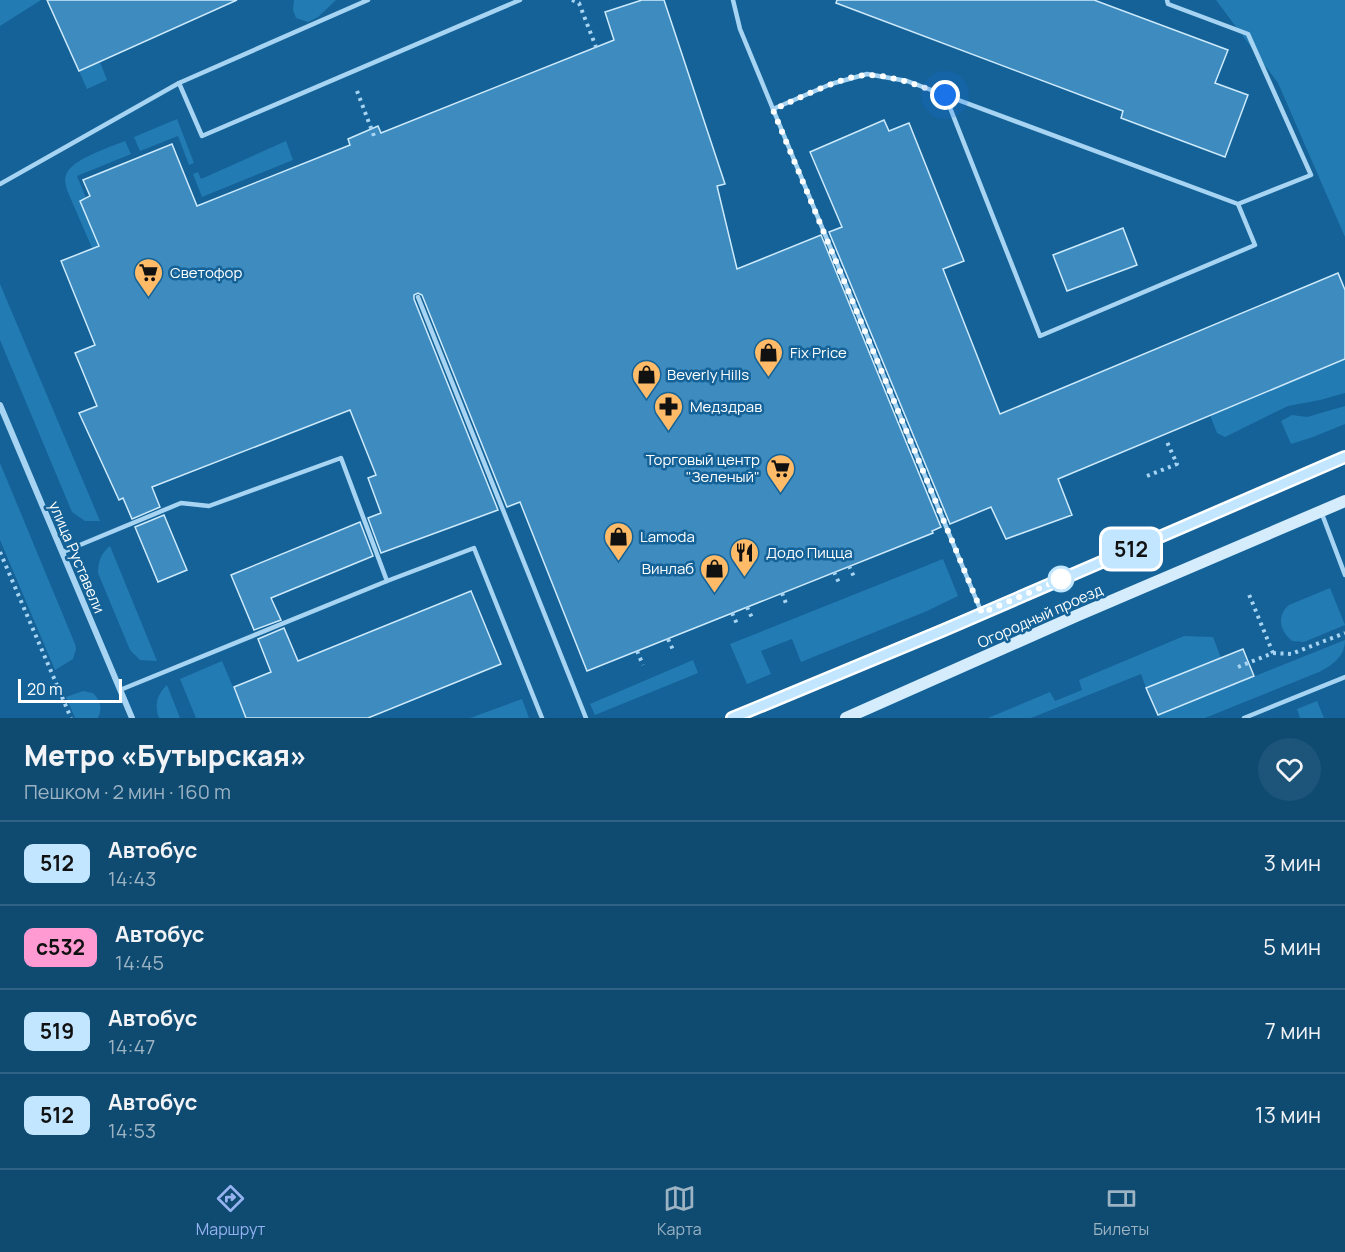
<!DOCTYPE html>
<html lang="ru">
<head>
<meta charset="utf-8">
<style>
  :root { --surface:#0f4a71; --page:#1d5479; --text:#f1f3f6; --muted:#9bb3c3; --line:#2f6284; --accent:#95b2f1 }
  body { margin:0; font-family:Manrope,sans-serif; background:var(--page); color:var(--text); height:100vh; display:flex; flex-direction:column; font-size:22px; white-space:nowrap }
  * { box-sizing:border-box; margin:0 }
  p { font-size:20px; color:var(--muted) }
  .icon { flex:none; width:33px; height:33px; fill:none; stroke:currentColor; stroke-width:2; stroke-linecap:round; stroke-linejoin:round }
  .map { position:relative; height:718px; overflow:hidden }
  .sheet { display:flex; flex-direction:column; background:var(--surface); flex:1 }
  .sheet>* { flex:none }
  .badge { padding:0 12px; border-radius:9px; font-size:21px; line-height:39px }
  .scale { position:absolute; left:18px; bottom:15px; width:104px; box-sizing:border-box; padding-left:6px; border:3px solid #fff; border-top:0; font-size:16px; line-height:21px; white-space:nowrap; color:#fff; -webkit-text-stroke:4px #146297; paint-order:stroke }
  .you { position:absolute; width:30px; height:30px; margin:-15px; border:4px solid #fff; border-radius:50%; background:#1a73e8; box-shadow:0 0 0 9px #1a73e833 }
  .map>.badge { position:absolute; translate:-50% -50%; box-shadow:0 0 0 3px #fff }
  .round { display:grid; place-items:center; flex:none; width:63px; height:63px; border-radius:32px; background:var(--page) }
  .overview { display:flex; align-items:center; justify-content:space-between; height:102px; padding:0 24px }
  h1 { font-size:28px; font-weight:800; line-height:45px }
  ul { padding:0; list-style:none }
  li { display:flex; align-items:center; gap:18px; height:84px; padding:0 24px; border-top:2px solid var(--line) }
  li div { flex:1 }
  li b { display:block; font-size:22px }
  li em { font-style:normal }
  li .badge { min-width:66px; font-weight:700; text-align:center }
  .dock { display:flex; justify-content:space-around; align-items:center; height:84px; border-top:2px solid var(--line); background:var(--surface); font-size:16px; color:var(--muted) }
  .dock a { display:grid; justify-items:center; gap:3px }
  .dock .current { color:var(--accent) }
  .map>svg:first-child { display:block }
  .green { fill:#237bb4 }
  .building { fill:#3d8bbf; stroke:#cdeafd; stroke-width:1.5 }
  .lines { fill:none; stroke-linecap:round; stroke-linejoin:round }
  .path { stroke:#a6d4f2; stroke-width:4; stroke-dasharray:3 4.5; stroke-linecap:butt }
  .service { stroke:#a6d4f2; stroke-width:4.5 }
  .minor { stroke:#a6d4f2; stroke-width:6 }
  .secondary { stroke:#d5ecfc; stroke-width:12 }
  .line-casing { stroke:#fff; stroke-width:14 }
  .line { stroke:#c2e6ff; stroke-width:9 }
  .walk { stroke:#fff; stroke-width:6; stroke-dasharray:0 10.8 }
  .stop-dot { fill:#fff; stroke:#c2e6ff; stroke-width:3 }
  .labels { text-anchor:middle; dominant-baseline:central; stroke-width:5; stroke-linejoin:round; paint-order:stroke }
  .poi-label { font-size:15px; fill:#fff; stroke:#146297; text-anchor:start }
  .street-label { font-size:15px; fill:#fff; stroke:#146297 }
</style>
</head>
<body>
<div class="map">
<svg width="1345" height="718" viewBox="0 0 1345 718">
  <rect width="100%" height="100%" fill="#146297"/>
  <g class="green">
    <path d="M 0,0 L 41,0 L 0,26 Z"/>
    <path d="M 294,0 L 336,0 L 318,17 L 308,22 L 296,18 L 293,10 Z"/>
    <path d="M 1216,0 L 1345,0 L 1345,237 L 1278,83 Z"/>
    <path d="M 100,62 L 107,80 L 87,89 L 79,71 Z"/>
    <path d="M 177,119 L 194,163 L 189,165 L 178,136 L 140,151 L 134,137 Z"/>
    <path d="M 125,141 L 131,154 L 77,176 L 86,198 L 80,201 L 91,227 L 108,242 L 92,248 L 67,190 C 66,185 64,180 66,175 C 71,159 111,147 125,141 Z"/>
    <path d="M 286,141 L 293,160 L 202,197 L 193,174 L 198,172 L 201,179 Z"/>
    <path d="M 0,284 L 100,521 L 85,521 L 72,512 L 0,340 Z"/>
    <path d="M 1345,359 L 1345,393 L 1320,400 L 1288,406 L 1225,437 L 1217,433 L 1210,415 Z"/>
    <path d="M 1345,406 L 1345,424 L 1313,437 L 1291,444 L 1281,421 L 1292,415 L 1307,417 Z"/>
    <path d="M 0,463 L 75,644 L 76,649 L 73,659 L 55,670 L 0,540 Z"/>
    <path d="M 110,546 L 157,661 L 140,660 L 130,650 L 98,573 C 98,562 101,553 110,546 Z"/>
    <path d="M 943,559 L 958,596 L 927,611 L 801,662 L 792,639 L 761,651 L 771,674 L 747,684 L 730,644 Z"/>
    <path d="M 1330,588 L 1345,625 L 1304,642 L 1292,641 C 1280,631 1276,616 1289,605 Z"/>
    <path d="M 1184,636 L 1213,637 L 1221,658 L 1146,688 L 1141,674 L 1031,718 L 988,718 L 1050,692 L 1055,701 L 1082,690 L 1079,680 Z"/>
    <path d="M 1345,640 C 1345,657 1332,665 1319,672 L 1205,718 L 1159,718 L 1158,715 Z"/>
    <path d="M 693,660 L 698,673 L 595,715 L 590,704 Z"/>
    <path d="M 222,661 L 246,718 L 196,718 L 180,679 Z"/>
    <path d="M 167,685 L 180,718 L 159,718 C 154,705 157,694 167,685 Z"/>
    <path d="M 83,691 L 93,693 C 100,700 103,708 98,718 L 75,718 L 66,697 Z"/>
    <path d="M 522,699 L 529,718 L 470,718 Z"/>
    <path d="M 1317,701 L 1324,718 L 1300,718 L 1297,709 Z"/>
  </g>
  <g class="building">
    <path d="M 47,0 L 237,0 L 79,71 Z"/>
    <path d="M 642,0 L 664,0 L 725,184 L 717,186 L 737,269 L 821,235 L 941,527 L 932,531 L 933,533 L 587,671 L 520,502 L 507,507 L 422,295 L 418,293 L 414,295 L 414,299 L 498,510 L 381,553 L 368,518 L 381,513 L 368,478 L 376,475 L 350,410 L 152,487 L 160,507 L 132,519 L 123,498 L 119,500 L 79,413 L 97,406 L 75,353 L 95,345 L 61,261 L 99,246 L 80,201 L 90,196 L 83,180 L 172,144 L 197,206 L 350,145 L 348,139 L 378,126 L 381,133 L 614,40 L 605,12 Z"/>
    <path d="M 837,0 L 1094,0 L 1228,50 L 1215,83 L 1248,95 L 1225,157 L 1121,118 L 1123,111 L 836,3 Z"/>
    <path d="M 884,120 L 889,131 L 909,123 L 964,261 L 943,269 L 1000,414 L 1338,273 L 1345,290 L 1345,359 L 1058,479 L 1072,515 L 1006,539 L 991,507 L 950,524 L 829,232 L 842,227 L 810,152 Z"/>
    <path d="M 1123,228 L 1137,265 L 1067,291 L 1053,255 Z"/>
    <path d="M 164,515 L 187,570 L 158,582 L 135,527 Z"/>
    <path d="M 360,522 L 373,556 L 271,598 L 281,620 L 254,630 L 231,575 Z"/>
    <path d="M 471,591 L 501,664 L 368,718 L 246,718 L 234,687 L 271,672 L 258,639 L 284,628 L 298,661 Z"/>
    <path d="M 1243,649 L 1254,676 L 1158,715 L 1146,688 Z"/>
  </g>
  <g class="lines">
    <g class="path">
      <path d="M 572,0 L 579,3 L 596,47"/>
      <path d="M 357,91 L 374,136"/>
      <path d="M 1147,476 L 1177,464 L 1167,442"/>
      <path d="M 0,552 L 71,718"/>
      <path d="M 849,566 L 855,579"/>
      <path d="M 834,572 L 840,585"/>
      <path d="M 782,593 L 787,606"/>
      <path d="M 747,607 L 753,620"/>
      <path d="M 732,613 L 738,626"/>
      <path d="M 668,639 L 674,652"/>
      <path d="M 637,651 L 643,665"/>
      <path d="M 1273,653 L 1291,654 L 1345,633"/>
      <path d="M 1238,667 L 1273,653 L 1248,592"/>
    </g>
    <g class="service">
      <path d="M 733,0 L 740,29 L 773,109 L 981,611"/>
      <path d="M 1167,0 L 1168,4 L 1248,34 L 1311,175 L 1238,204"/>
      <path d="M 179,83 L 202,136 L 520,0"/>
      <path d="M 773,109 L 831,84 L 867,74 L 907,81 L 1238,204 L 1255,245 L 1040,336 L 945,95"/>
      <path d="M 0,184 L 179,83 L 368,0"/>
      <path d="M 418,297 L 586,718"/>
      <path d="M 1322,514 L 1345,575"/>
      <path d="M 63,552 L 181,503 L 209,506 L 341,458 L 387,581 L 120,690"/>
      <path d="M 387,581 L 474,548 L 542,718"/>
      <path d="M 1244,718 L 1345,677"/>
    </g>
    <path class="minor" d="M 0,405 L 132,718"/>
    <g class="secondary">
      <path d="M 733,718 L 982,613 L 1345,457"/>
      <path d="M 846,718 L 1076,616 L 1345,501"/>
    </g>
  </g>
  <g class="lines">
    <defs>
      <path id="line" d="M 732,718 L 944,630 L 1345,457"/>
    </defs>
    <use href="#line" class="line-casing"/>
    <use href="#line" class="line"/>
    <path class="walk" d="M 945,95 C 920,86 895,76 869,75 C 846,74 795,100 773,110 L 982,613 L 1061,579"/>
  </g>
  <defs>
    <symbol id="supermarket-pin" viewBox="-11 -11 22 30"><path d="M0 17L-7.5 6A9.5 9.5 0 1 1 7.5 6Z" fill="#ffbb67" stroke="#146297"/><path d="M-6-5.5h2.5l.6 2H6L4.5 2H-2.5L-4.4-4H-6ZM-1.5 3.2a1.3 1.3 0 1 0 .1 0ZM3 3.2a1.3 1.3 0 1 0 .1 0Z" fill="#111"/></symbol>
    <symbol id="shop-pin" viewBox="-11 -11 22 30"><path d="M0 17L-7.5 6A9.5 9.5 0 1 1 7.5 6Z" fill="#ffbb67" stroke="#146297"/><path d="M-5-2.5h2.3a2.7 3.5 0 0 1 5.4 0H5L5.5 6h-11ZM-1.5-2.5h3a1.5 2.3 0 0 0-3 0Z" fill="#111"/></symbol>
    <symbol id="pharmacy-pin" viewBox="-11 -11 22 30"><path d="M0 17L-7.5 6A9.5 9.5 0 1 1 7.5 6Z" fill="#ffbb67" stroke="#146297"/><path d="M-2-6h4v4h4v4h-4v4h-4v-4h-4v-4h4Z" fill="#111"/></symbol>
    <symbol id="restaurant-pin" viewBox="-11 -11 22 30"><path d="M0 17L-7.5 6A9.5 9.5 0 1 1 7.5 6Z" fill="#ffbb67" stroke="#146297"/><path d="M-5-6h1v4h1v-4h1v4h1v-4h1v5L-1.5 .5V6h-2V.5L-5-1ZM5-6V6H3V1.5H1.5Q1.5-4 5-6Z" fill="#111"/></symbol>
  </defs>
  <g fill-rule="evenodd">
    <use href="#supermarket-pin" x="132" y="256" width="33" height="45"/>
    <use href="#shop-pin" x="752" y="336" width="33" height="45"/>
    <use href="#shop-pin" x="630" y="358" width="33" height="45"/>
    <use href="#pharmacy-pin" x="652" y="390" width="33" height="45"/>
    <use href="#supermarket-pin" x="764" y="452" width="33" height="45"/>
    <use href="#shop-pin" x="602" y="520" width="33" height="45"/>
    <use href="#restaurant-pin" x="728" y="536" width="33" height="45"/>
    <use href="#shop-pin" x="698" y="552" width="33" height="45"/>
  </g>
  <circle class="stop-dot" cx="1061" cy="579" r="12"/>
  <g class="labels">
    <g class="poi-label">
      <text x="170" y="272">Светофор</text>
      <text x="790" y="352">Fix Price</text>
      <text x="667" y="374">Beverly Hills</text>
      <text x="690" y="406">Медздрав</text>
      <text x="760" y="459" text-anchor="end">Торговый центр<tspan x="760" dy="17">"Зеленый"</tspan></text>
      <text x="640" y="536">Lamoda</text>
      <text x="766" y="552">Додо Пицца</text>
      <text x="694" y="568" text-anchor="end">Винлаб</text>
    </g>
    <g class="street-label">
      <text transform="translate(77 557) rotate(67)">улица Руставели</text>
      <text transform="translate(1040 616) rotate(-24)">Огородный проезд</text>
    </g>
  </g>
</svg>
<div class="scale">20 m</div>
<div class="you" style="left:945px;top:95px"></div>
<b class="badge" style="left:1131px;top:549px;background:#c2e6ff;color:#111">512</b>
</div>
<section class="sheet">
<div class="overview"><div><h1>Метро «Бутырская»</h1><p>Пешком · 2 мин · 160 m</p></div><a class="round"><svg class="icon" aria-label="heart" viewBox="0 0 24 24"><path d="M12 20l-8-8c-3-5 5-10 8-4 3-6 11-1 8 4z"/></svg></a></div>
<ul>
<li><span class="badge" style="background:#c2e6ff;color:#111">512</span><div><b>Автобус</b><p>14:43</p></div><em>3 мин</em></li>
<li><span class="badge" style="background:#ff9ad2;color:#111">с532</span><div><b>Автобус</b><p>14:45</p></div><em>5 мин</em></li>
<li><span class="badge" style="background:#c2e6ff;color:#111">519</span><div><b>Автобус</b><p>14:47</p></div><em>7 мин</em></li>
<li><span class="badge" style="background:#c2e6ff;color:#111">512</span><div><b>Автобус</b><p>14:53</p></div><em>13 мин</em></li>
</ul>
</section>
<nav class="dock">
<a class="current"><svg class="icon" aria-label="directions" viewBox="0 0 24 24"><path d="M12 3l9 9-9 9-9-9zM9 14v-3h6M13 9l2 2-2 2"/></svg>Маршрут</a>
<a><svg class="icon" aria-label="map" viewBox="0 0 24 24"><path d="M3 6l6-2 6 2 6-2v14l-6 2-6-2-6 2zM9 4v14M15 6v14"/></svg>Карта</a>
<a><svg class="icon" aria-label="tickets" viewBox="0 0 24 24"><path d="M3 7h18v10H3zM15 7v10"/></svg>Билеты</a>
</nav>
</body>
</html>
